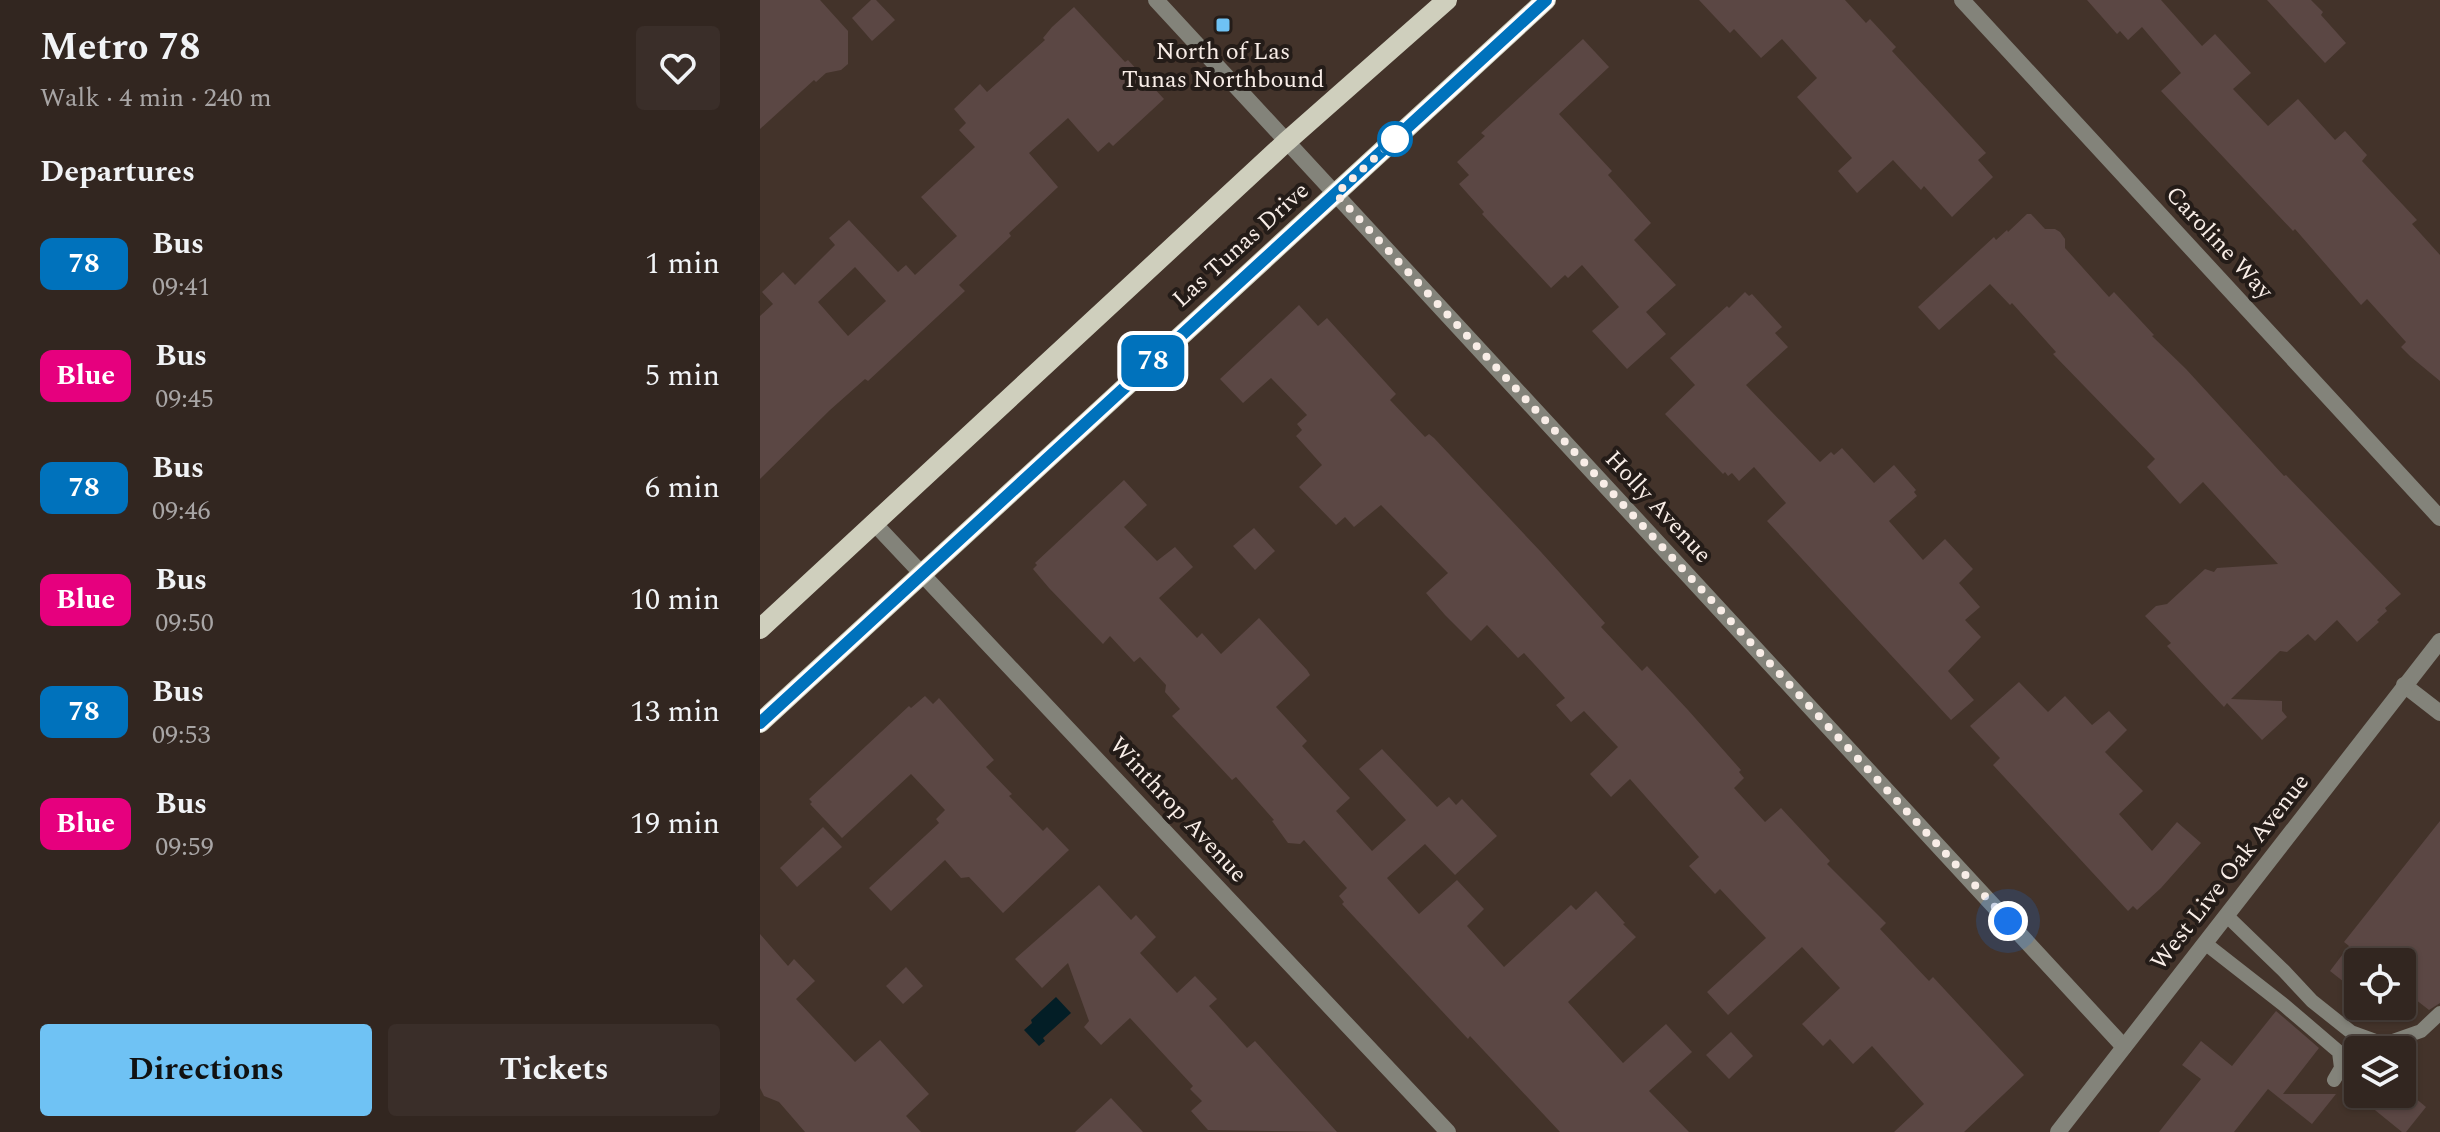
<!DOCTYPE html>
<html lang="en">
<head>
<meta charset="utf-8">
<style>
  :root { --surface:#322620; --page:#3a2e29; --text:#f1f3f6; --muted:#a8a5a5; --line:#4d433e; --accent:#6fc2f4 }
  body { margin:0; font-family:Spectral,serif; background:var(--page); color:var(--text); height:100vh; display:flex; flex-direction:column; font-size:30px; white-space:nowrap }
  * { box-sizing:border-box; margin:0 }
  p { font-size:26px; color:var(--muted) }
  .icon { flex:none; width:44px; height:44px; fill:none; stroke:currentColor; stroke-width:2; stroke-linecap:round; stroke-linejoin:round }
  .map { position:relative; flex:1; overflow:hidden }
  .panel { display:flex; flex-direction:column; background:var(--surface); width:760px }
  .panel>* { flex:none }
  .badge { padding:0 16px; border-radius:12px; font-size:28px; line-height:52px }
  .fabs { position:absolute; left:1584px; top:948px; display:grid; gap:16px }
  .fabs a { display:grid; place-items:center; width:72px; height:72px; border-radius:8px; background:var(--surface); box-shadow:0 2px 6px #0004,0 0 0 2px var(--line); font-size:40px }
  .you { position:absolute; width:40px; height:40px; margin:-20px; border:6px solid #fff; border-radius:50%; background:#1a73e8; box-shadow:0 0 0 12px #1a73e833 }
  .map>.badge { position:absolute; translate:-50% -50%; box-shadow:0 0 0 4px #fff }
  h2 { padding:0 40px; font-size:30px; line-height:72px }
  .round { display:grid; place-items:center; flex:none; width:84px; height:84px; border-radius:8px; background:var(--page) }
  .headline { display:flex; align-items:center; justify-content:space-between; height:136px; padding:0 40px }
  h1 { font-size:38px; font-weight:700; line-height:60px }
  .primary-button { display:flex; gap:16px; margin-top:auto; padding:16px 40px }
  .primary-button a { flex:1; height:92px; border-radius:8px; background:var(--accent); color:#111; font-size:32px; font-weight:700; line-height:92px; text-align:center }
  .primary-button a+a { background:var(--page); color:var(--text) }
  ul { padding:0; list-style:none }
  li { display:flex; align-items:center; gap:24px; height:112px; padding:0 40px }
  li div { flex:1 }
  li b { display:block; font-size:30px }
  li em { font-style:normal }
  li .badge { min-width:88px; font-weight:700; text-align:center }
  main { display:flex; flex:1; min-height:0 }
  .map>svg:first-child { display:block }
  .water { fill:#031e26 }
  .building { fill:#5b4744; fill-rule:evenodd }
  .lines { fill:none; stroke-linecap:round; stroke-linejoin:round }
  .service { stroke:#83837a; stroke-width:14 }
  .minor { stroke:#83837a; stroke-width:16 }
  .tertiary { stroke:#83837a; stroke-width:16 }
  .primary { stroke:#cfcfbd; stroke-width:20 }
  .line-casing { stroke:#fff; stroke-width:18 }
  .line { stroke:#0072bc; stroke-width:12 }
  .walk { stroke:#f8ede7; stroke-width:8; stroke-dasharray:0 14.4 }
  .poi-dot { fill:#6fc2f4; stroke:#241c18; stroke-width:3 }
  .stop-dot { fill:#fff; stroke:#0072bc; stroke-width:4 }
  .labels { text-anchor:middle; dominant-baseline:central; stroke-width:8; stroke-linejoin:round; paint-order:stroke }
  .poi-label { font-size:24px; fill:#f8ede7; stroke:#241c18 }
  .street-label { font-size:24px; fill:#f8ede7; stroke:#241c18 }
</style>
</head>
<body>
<main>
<section class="panel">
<div class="headline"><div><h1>Metro 78</h1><p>Walk · 4 min · 240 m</p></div><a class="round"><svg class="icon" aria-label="heart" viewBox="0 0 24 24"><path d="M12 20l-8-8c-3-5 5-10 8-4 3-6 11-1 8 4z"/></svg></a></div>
<h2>Departures</h2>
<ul>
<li><span class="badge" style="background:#0072bc;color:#fff">78</span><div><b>Bus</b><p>09:41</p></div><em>1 min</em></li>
<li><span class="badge" style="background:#e6007e;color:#fff">Blue</span><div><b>Bus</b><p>09:45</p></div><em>5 min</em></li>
<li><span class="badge" style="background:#0072bc;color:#fff">78</span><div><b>Bus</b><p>09:46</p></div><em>6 min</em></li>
<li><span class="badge" style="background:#e6007e;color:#fff">Blue</span><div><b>Bus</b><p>09:50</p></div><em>10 min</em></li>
<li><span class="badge" style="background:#0072bc;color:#fff">78</span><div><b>Bus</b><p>09:53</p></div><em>13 min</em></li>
<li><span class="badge" style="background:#e6007e;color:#fff">Blue</span><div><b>Bus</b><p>09:59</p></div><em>19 min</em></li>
</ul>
<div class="primary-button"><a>Directions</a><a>Tickets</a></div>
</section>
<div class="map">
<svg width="1680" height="1132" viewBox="0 0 1680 1132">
  <rect width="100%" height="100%" fill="#43332a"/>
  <path class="water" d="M 296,997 L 311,1013 L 283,1038 L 285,1041 L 279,1046 L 264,1030 L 272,1023 L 271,1020 Z"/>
  <g class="building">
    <path d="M 0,0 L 60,0 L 88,31 L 88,64 L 81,70 L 66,73 L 56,82 L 54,80 L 0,129 Z"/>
    <path d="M 111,0 L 116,0 L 135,20 L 112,41 L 92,18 Z"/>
    <path d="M 939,0 L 1085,0 L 1106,23 L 1110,19 L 1136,47 L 1132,51 L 1226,153 L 1218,160 L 1233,177 L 1192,217 L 1164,186 L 1161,190 L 1133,160 L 1097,193 L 1078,171 L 1092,158 L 1037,97 L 1057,78 L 1022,39 L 1001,58 L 974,29 L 970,33 Z"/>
    <path d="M 1327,0 L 1401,0 L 1442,46 L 1455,34 L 1491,73 L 1473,89 L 1508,126 L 1538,99 L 1575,140 L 1585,131 L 1607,155 L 1602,161 L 1657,220 L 1652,224 L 1680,255 L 1680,381 L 1651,357 L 1641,347 L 1646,342 L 1607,299 L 1601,305 L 1535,229 L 1533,231 L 1401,91 L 1421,73 L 1382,27 L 1368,40 L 1360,31 L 1357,34 Z"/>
    <path d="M 1507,0 L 1551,0 L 1563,12 L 1561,15 L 1586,43 L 1565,63 Z"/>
    <path d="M 314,7 L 365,62 L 368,60 L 404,99 L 353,146 L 349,142 L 338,152 L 308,118 L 269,153 L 298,187 L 249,233 L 251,236 L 199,285 L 205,291 L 108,381 L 105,379 L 70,410 L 0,479 L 0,316 L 13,304 L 2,292 L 23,272 L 35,285 L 75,245 L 69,238 L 89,220 L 138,272 L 146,265 L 155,275 L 197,236 L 161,197 L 215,147 L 199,130 L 206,123 L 194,109 L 220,84 L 227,92 L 285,40 L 283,38 L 292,27 ZM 95,267 L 126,301 L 88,336 L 58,302 Z"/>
    <path d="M 823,39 L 849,67 L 799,114 L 852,171 L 848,175 L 891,223 L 874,240 L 916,285 L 886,312 L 906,334 L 867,369 L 832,331 L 859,307 L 822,265 L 808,278 L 805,275 L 791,288 L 722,214 L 724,212 L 699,184 L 709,175 L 697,162 L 725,136 L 721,133 Z"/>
    <path d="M 1267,214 L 1271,214 L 1285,229 L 1295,229 L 1300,232 L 1305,239 L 1305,248 L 1349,297 L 1354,292 L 1394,335 L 1392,336 L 1426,369 L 1524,476 L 1526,475 L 1641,594 L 1625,608 L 1627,611 L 1617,620 L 1619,622 L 1597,642 L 1577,620 L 1555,641 L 1548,634 L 1527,652 L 1520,651 L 1471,699 L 1522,701 L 1522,711 L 1527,717 L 1502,740 L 1467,703 L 1464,707 L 1407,646 L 1411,643 L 1385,616 L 1396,606 L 1407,604 L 1445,569 L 1454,572 L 1457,568 L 1518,564 L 1443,482 L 1420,504 L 1387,467 L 1395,459 L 1293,354 L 1296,352 L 1252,303 L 1250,305 L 1230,284 L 1179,330 L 1158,307 L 1234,237 L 1236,240 L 1247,230 L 1248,232 Z"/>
    <path d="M 985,292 L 989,296 L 992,294 L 1022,327 L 1015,333 L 1028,347 L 986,385 L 1060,462 L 1071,452 L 1074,455 L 1082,448 L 1114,483 L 1134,465 L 1156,490 L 1154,492 L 1157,496 L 1129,521 L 1163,560 L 1185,539 L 1213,569 L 1199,583 L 1220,607 L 1205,620 L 1221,637 L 1188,671 L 1214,700 L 1191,720 L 1007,521 L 1026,503 L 994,467 L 979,481 L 972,473 L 968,476 L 965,472 L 963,474 L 905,414 L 935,385 L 910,358 L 967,306 L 969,308 Z"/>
    <path d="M 539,305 L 558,326 L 567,318 L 636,394 L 630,400 L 665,437 L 669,434 L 674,438 L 781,552 L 845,623 L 841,627 L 882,671 L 887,666 L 928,710 L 981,770 L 979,772 L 984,778 L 974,788 L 1005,822 L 1021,808 L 1070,861 L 1067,864 L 1126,923 L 1120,929 L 1169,981 L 1173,977 L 1264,1075 L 1204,1132 L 1134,1132 L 1164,1104 L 1112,1046 L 1093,1064 L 1070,1039 L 1063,1046 L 1042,1024 L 1080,988 L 1042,947 L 968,1015 L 947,992 L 1006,938 L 960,889 L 955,894 L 929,866 L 939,857 L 870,779 L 851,797 L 830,774 L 858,747 L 824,711 L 811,722 L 796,705 L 805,698 L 764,653 L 758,658 L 727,625 L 711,641 L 685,615 L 666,593 L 688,573 L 621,505 L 594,527 L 585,517 L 576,525 L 539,487 L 562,465 L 536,436 L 542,430 L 537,424 L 547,415 L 511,378 L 483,403 L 460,379 Z"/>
    <path d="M 364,480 L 387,505 L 364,527 L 397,561 L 415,547 L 433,567 L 399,598 L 437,638 L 442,633 L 461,654 L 499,618 L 547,670 L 550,675 L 516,707 L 547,741 L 542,746 L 590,798 L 576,811 L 612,851 L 646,820 L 599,769 L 622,749 L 677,807 L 689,797 L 696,805 L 702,799 L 737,836 L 695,875 L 665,844 L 627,878 L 659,914 L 697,880 L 724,909 L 707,926 L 744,967 L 811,905 L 816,910 L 836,891 L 865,923 L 863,924 L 876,937 L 808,1002 L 863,1063 L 906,1024 L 932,1052 L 889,1091 L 929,1132 L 800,1132 L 710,1036 L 708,1039 L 582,904 L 584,902 L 579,896 L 587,888 L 544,840 L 540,844 L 528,843 L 512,821 L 514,820 L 476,777 L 472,780 L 412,716 L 420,709 L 405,692 L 406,685 L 380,657 L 374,662 L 350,636 L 343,644 L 289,588 L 273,569 L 277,565 L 275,563 Z"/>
    <path d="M 494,528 L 515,551 L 495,570 L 473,546 Z"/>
    <path d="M 1259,682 L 1288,712 L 1305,696 L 1332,725 L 1349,711 L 1367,730 L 1345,752 L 1383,791 L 1359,814 L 1392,851 L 1417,822 L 1441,843 L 1401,888 L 1377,910 L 1373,906 L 1368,911 L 1233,765 L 1240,758 L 1210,726 Z"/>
    <path d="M 165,696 L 173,704 L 179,698 L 234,760 L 226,767 L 252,794 L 249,796 L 283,831 L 287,827 L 309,850 L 243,913 L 209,877 L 201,878 L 185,860 L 131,911 L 109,888 L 179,823 L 176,819 L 185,810 L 151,774 L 82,838 L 50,804 L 52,802 L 49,799 L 149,706 L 151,708 Z"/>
    <path d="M 1680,821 L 1680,1003 L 1669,1010 L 1646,992 L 1653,982 L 1642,972 L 1642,962 L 1608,962 L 1598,954 L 1598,993 L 1570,971 L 1589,946 L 1584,942 Z"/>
    <path d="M 63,827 L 82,847 L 37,887 L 20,868 Z"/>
    <path d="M 339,885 L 371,920 L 376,915 L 396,937 L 380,953 L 417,993 L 435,976 L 457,999 L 449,1006 L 487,1048 L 495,1041 L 577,1132 L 448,1130 L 431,1111 L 442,1101 L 430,1089 L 433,1086 L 370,1018 L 341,1045 L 324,1027 L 329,1021 L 308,963 L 282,988 L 255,959 Z"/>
    <path d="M 0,934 L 28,966 L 34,959 L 55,981 L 36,999 L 95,1062 L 120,1040 L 169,1094 L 146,1116 L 161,1132 L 45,1132 L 19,1102 L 4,1096 L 0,1088 Z"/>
    <path d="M 146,967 L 163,986 L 143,1004 L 126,986 Z"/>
    <path d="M 1516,1011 L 1559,1048 L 1523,1094 L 1576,1094 L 1552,1124 L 1508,1089 L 1474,1132 L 1399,1132 L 1441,1079 L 1422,1065 L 1441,1041 L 1472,1066 Z"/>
    <path d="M 971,1032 L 993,1056 L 969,1079 L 946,1055 Z"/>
    <path d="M 1598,1079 L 1598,1094 L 1642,1094 L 1642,1087 L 1666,1107 L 1646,1132 L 1642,1132 L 1589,1089 Z"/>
    <path d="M 351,1098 L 383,1132 L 315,1132 Z"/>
  </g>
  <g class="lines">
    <g class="service">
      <path d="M 1467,916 L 1524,971 L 1552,1001 L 1591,1032 L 1624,1044 L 1661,1031 L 1680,1013"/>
      <path d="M 1446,944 L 1524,1005 L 1579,1052 L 1581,1068 L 1574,1080"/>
    </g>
    <g class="minor">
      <path d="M 1202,0 L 1680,518"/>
      <path d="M 113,522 L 688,1132"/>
      <path d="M 1644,685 L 1680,713"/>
    </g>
    <g class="tertiary">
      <path d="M 396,0 L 1364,1047"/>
      <path d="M 1298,1132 L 1680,641"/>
    </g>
    <g class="primary">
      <path d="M 0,629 L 526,142 L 687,0"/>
      <path d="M 0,723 L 786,0"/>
    </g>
  </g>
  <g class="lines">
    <defs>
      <path id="line" d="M 0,723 L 786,0"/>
    </defs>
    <use href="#line" class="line-casing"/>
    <use href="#line" class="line"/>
    <path class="walk" d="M 635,139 L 576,194 L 1248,921"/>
  </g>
  <rect class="poi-dot" x="455" y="17" width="16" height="16" rx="4"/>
  <circle class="stop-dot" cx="635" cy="139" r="16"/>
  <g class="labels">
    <g class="poi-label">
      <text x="463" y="52">North of Las<tspan x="463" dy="28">Tunas Northbound</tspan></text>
    </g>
    <g class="street-label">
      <text transform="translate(1459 243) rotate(47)">Caroline Way</text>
      <text transform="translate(481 245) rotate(-42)">Las Tunas Drive</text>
      <text transform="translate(898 507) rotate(47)">Holly Avenue</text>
      <text transform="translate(418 810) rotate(47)">Winthrop Avenue</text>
      <text transform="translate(1470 872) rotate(-52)">West Live Oak Avenue</text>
    </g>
  </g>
</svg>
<div class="fabs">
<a><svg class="icon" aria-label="locate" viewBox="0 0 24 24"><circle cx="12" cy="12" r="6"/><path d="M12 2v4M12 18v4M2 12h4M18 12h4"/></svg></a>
<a><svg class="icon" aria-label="layers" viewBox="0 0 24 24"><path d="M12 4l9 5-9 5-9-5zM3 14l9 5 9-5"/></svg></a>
</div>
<div class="you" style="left:1248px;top:921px"></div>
<b class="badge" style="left:393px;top:361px;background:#0072bc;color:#fff">78</b>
</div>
</main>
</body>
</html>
